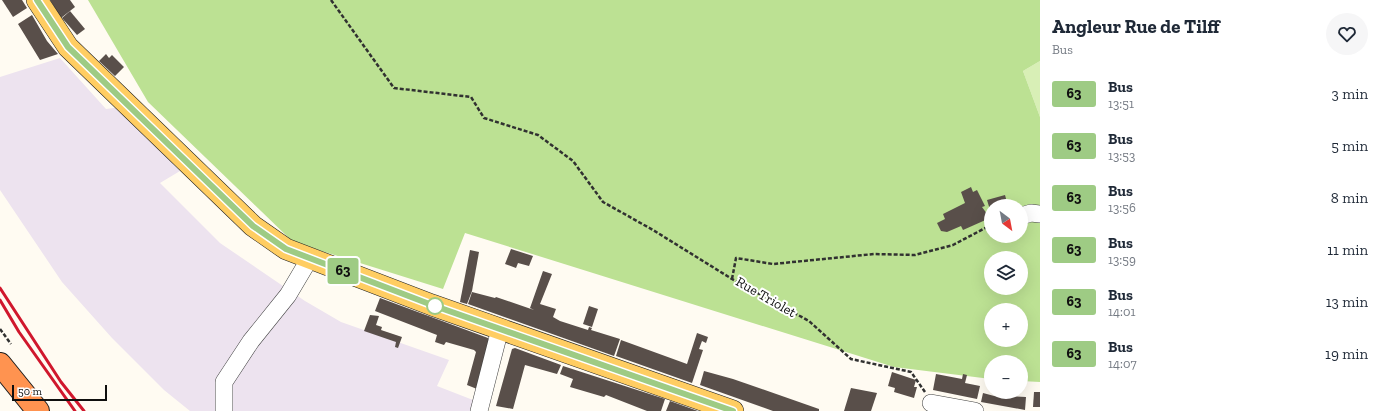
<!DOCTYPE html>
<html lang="en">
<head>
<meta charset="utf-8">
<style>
  :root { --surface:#fff; --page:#f6f6f7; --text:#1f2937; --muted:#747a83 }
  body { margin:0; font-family:"Zilla Slab",serif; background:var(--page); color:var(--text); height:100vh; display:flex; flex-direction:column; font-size:15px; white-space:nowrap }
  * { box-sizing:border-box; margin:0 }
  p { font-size:13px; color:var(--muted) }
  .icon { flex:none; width:22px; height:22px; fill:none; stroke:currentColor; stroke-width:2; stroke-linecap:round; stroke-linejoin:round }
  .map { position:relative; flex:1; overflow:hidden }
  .side { display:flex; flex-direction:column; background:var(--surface); width:340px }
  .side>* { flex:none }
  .badge { padding:0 8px; border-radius:3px; font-size:14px; line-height:26px }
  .needle { width:26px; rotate:148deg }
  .buttons { position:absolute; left:984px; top:199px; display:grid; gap:8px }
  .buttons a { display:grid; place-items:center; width:44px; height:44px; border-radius:50%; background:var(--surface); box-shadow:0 4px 16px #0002; font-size:20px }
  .scale { position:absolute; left:12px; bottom:10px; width:95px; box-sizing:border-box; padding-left:4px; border:2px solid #0f0f0f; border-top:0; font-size:11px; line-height:14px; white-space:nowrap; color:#0f0f0f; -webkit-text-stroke:3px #fff; paint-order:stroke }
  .map>.badge { position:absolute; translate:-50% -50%; box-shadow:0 0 0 2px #fff }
  .round { display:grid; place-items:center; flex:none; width:42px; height:42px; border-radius:21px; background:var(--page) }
  .summary { display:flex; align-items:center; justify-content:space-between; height:68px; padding:0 12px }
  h1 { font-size:19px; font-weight:700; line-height:30px }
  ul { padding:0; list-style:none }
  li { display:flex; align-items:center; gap:12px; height:52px; padding:0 12px }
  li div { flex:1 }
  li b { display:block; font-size:15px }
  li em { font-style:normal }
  li .badge { min-width:44px; font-weight:700; text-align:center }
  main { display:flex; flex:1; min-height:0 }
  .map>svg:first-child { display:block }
  .industrial { fill:#ede3ef }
  .green { fill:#d8efb6 }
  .forest { fill:#bce193; fill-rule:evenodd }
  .building { fill:#594f4a }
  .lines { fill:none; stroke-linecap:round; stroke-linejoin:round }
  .minor-casing { stroke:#424242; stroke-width:18 }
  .major-casing { stroke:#202020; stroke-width:22 }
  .highway-casing { stroke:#202020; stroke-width:24 }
  .path { stroke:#313131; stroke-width:2.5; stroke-dasharray:4 2; stroke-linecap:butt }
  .minor { stroke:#fff; stroke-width:17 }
  .major { stroke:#ffcd62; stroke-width:21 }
  .highway { stroke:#ff9350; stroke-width:22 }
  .rail { stroke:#d0172d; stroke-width:3 }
  .line-casing { stroke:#fff; stroke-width:9 }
  .line { stroke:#9ecb84; stroke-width:6 }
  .stop-dot { fill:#fff; stroke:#9ecb84; stroke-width:2 }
  .labels { text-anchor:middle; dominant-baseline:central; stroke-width:4; stroke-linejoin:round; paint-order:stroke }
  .street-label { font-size:14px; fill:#0f0f0f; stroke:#fff }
</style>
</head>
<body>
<main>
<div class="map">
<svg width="1040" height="411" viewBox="0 0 1040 411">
  <rect width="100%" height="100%" fill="#fffbf2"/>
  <path class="industrial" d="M 60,58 L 106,109 L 121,107 L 180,171 L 160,183 L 220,243 L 305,301 L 341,322 L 449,360 L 437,386 L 473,400 L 470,411 L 190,411 L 164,390 L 112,338 L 62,282 L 0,190 L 0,77 Z"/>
  <path class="green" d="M 1040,61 L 1040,117 L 1023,71 Z"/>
  <path class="forest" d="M 88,0 L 1040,0 L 1040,61 L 1023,71 L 1040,117 L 1040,382 L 1021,381 L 1021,362 L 991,362 L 991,379 L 894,367 L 465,233 L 443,289 L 293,242 L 148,102 ZM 991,206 L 1021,206 L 1021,236 L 991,236 ZM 991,258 L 1021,258 L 1021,288 L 991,288 ZM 991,310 L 1021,310 L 1021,340 L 991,340 Z"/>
  <g class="building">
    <path d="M 2,0 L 22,0 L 27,8 L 13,17 Z"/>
    <path d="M 50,0 L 70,0 L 75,7 L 61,18 Z"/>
    <path d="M 70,11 L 85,29 L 77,35 L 62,18 Z"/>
    <path d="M 32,15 L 47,41 L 58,54 L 40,60 L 18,24 Z"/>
    <path d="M 106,54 L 109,58 L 112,55 L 124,67 L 115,76 L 99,61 Z"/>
    <path d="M 971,187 L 973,192 L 977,190 L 985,206 L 982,207 L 990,218 L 963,230 L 961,226 L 947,232 L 941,231 L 937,223 L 945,219 L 943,214 L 965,203 L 961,192 Z"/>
    <path d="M 1005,195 L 1008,206 L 991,206 L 991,213 L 987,200 Z"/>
    <path d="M 511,249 L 533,256 L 529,266 L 518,263 L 516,268 L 505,264 Z"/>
    <path d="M 470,250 L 479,252 L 472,291 L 467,304 L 460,302 Z"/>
    <path d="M 543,271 L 552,274 L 540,304 L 556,309 L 553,317 L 560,321 L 588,330 L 589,327 L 592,328 L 591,330 L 620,339 L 614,356 L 468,304 L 472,292 L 495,298 L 496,297 L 534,310 L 530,308 Z"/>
    <path d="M 380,298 L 488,338 L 489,345 L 477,389 L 467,385 L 476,352 L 474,350 L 446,342 L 444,345 L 435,342 L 437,335 L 375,311 Z"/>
    <path d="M 589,306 L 598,309 L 592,327 L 583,324 Z"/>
    <path d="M 370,315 L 379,316 L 376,325 L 382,327 L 381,330 L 402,337 L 398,348 L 395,347 L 396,342 L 364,331 Z"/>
    <path d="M 697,333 L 708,337 L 706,343 L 702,341 L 699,349 L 703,350 L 692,383 L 616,356 L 621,340 L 687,364 Z"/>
    <path d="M 515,348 L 561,365 L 557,374 L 525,365 L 513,409 L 496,406 L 512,349 Z"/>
    <path d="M 563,366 L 665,399 L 661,411 L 647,411 L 606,395 L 604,397 L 570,387 L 573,379 L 560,374 Z"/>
    <path d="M 704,371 L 733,379 L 819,409 L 819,411 L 773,411 L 700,385 Z"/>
    <path d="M 892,372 L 916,380 L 914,387 L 917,387 L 914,398 L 894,392 L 895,388 L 888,386 Z"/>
    <path d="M 936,374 L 962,379 L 963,374 L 967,375 L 965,383 L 980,386 L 977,399 L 933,390 Z"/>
    <path d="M 851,388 L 877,393 L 871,411 L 844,411 Z"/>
    <path d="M 999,392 L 1008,392 L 1007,396 L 1026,397 L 1025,410 L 981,402 L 983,393 L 998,397 Z"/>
    <path d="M 1034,392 L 1040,392 L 1040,407 L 1033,407 Z"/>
    <path d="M 670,401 L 698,411 L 666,411 Z"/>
  </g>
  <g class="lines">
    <defs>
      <g id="minor">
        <path d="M 1021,216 L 1031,213 L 1040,214"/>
        <path d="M 931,403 L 975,411"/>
        <path d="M 224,411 L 224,382 L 251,341 L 288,295 L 310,258"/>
        <path d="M 479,411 L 500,329"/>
      </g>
      <path id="major" d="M 37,0 L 68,47 L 253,226 L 286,249 L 432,305 L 733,411"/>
      <path id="highway" d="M 0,364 L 38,411"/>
    </defs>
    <use href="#minor" class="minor-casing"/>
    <use href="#major" class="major-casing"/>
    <use href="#highway" class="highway-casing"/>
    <g class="path">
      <path d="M 331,0 L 394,88 L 471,97 L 484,118 L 538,135 L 573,161 L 603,202 L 653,230 L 732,279 L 809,321 L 851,359 L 911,372 L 925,392"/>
      <path d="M 732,279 L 736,258 L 773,264 L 874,254 L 915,255 L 953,245 L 991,225"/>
      <path d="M 0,329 L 11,344"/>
    </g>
    <use href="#minor" class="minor"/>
    <use href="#major" class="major"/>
    <use href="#highway" class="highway"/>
    <g class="rail">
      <path d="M 0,288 L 61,382 L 84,411"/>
      <path d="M 0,300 L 19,332 L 75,411"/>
    </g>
  </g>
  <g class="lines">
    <defs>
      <path id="line" d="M 37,0 L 68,47 L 253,226 L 286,249 L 432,305 L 733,411"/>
    </defs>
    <use href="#line" class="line-casing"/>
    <use href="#line" class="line"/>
  </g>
  <circle class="stop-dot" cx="435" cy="306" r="8"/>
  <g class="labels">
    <g class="street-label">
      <text transform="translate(766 297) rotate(30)">Rue Triolet</text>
    </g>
  </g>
</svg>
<div class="buttons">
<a><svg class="needle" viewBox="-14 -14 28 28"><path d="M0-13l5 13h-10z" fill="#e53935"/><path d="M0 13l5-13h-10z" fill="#747a83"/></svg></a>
<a><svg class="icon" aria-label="layers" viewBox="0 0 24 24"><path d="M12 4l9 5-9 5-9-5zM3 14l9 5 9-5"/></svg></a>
<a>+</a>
<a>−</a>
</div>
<div class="scale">50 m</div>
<b class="badge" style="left:343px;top:271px;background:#9ecb84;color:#111">63</b>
</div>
<section class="side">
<div class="summary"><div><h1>Angleur Rue de Tilff</h1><p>Bus</p></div><a class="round"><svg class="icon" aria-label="heart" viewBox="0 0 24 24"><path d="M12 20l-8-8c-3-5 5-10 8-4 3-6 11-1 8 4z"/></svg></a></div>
<ul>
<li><span class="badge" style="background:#9ecb84;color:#111">63</span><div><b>Bus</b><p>13:51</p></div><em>3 min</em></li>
<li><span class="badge" style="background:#9ecb84;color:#111">63</span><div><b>Bus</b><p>13:53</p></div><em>5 min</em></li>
<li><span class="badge" style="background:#9ecb84;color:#111">63</span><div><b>Bus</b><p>13:56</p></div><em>8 min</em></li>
<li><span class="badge" style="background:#9ecb84;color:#111">63</span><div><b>Bus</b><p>13:59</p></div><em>11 min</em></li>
<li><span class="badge" style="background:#9ecb84;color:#111">63</span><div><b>Bus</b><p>14:01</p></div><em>13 min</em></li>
<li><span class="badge" style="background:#9ecb84;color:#111">63</span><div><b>Bus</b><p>14:07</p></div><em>19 min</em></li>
</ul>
</section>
</main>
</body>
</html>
